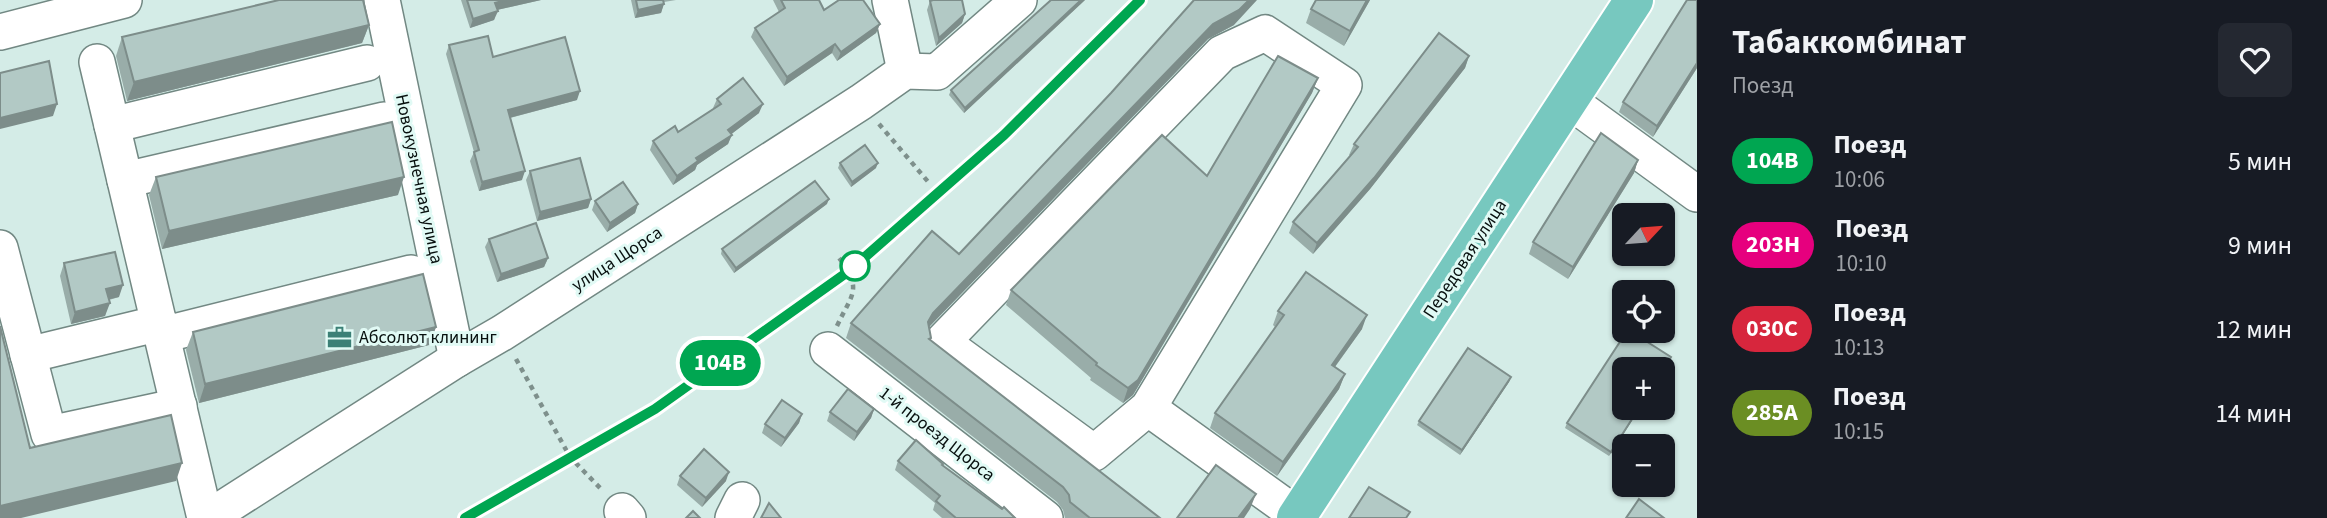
<!DOCTYPE html>
<html lang="ru">
<head>
<meta charset="utf-8">
<style>
  :root { --surface:#171b24; --page:#242831; --text:#f1f3f6; --muted:#9ea1a6 }
  body { margin:0; font-family:"Source Sans 3",sans-serif; background:var(--page); color:var(--text); height:100vh; display:flex; flex-direction:column; font-size:26px; white-space:nowrap }
  * { box-sizing:border-box; margin:0 }
  p { font-size:23px; color:var(--muted) }
  .icon { flex:none; width:38px; height:38px; fill:none; stroke:currentColor; stroke-width:2; stroke-linecap:round; stroke-linejoin:round }
  .map { position:relative; flex:1; overflow:hidden }
  .panel { display:flex; flex-direction:column; background:var(--surface); width:630px }
  .panel>* { flex:none }
  .badge { padding:0 14px; border-radius:23px; font-size:24px; line-height:46px }
  .needle { width:46px; rotate:64deg }
  .tools { position:absolute; left:1612px; top:203px; display:grid; gap:14px }
  .tools a { display:grid; place-items:center; width:63px; height:63px; border-radius:10px; background:var(--surface); box-shadow:0 2px 5px #0004; font-size:35px }
  .map>.badge { position:absolute; translate:-50% -50%; box-shadow:0 0 0 4px #fff }
  .round { display:grid; place-items:center; flex:none; width:74px; height:74px; border-radius:10px; background:var(--page) }
  .summary { display:flex; align-items:center; justify-content:space-between; height:119px; padding:0 35px }
  h1 { font-size:33px; font-weight:700; line-height:52px }
  ul { padding:0; list-style:none }
  li { display:flex; align-items:center; gap:21px; height:84px; padding:0 35px }
  li div { flex:1 }
  li b { display:block; font-size:26px }
  li em { font-style:normal }
  li .badge { min-width:77px; font-weight:700; text-align:center }
  main { display:flex; flex:1; min-height:0 }
  .map>svg:first-child { display:block }
  .lines { fill:none; stroke-linecap:round; stroke-linejoin:round }
  .minor-casing { stroke:#728883; stroke-width:38 }
  .major-casing { stroke:#fff; stroke-width:42 }
  .path { stroke:#7e908c; stroke-width:4.5; stroke-dasharray:5 5; stroke-linecap:butt }
  .minor { stroke:#fff; stroke-width:35 }
  .major { stroke:#77c8bf; stroke-width:38 }
  .rail { stroke:#3e4a48; stroke-width:5; stroke-dasharray:10 5; stroke-linecap:butt }
  .wall { fill:#99ada9 }
  .shaded-wall { fill:#7d8d8a }
  .building { fill:#b2c9c5; stroke:#7d8d8a; stroke-width:2 }
  .line-casing { stroke:#fff; stroke-width:16 }
  .line { stroke:#00a651; stroke-width:10 }
  .stop-dot { fill:#fff; stroke:#00a651; stroke-width:3.5 }
  .labels { text-anchor:middle; dominant-baseline:central; stroke-width:6; stroke-linejoin:round; paint-order:stroke }
  .street-label { font-size:18px; fill:#070f0e; stroke:#e1faf5 }
  .poi-label { font-size:18px; fill:#070f0e; stroke:#e1faf5; text-anchor:start }
</style>
</head>
<body>
<main>
<div class="map">
<svg width="1697" height="518" viewBox="0 0 1697 518">
  <rect width="100%" height="100%" fill="#d4ece7"/>
  <g class="lines">
    <defs>
      <g id="minor">
        <path d="M 382,0 L 457,359"/>
        <path d="M 890,0 L 905,71"/>
        <path d="M 0,32 L 124,0"/>
        <path d="M 1265,33 L 1344,85 L 1148,408 L 1094,453 L 942,342 L 1222,53 Z"/>
        <path d="M 97,62 L 205,518"/>
        <path d="M 1568,100 L 1697,194"/>
        <path d="M 112,125 L 367,63"/>
        <path d="M 125,180 L 384,120"/>
        <path d="M 0,248 L 49,434 L 179,406"/>
        <path d="M 162,335 L 411,273"/>
        <path d="M 828,350 L 1045,518"/>
        <path d="M 28,355 L 160,323"/>
        <path d="M 1148,408 L 1283,505"/>
        <path d="M 622,511 L 628,518"/>
        <path d="M 208,518 L 457,359 L 502,333 L 861,102 L 905,71 L 937,72 L 1019,0"/>
        <path d="M 733,518 L 742,500"/>
      </g>
      <path id="major" d="M 1296,518 L 1634,0"/>
    </defs>
    <use href="#minor" class="minor-casing"/>
    <use href="#major" class="major-casing"/>
    <g class="path">
      <path d="M 879,124 L 930,184"/>
      <path d="M 837,326 C 851,295 864,290 839,258"/>
      <path d="M 516,359 L 570,457 L 603,491"/>
    </g>
    <use href="#minor" class="minor"/>
    <use href="#major" class="major"/>
    <path class="rail" d="M 464,518 L 655,409 L 850,271 L 1005,135 L 1140,0"/>
  </g>
  <g class="wall">
    <path d="M 461,0 L 541,0 L 497,10 L 494,20 L 470,28 Z"/>
    <path d="M 631,0 L 676,0 L 664,2 L 661,13 L 635,18 Z"/>
    <path d="M 773,0 L 819,0 L 824,10 L 880,24 L 876,33 L 837,61 L 832,53 L 784,86 L 751,37 L 755,28 L 779,12 Z"/>
    <path d="M 1051,0 L 1085,0 L 964,113 L 949,95 L 951,90 Z"/>
    <path d="M 1194,0 L 1234,25 L 1208,39 L 929,327 L 930,340 L 1160,518 L 1065,518 L 1063,510 L 1057,502 L 846,338 L 851,323 L 959,254 L 1111,93 Z"/>
    <path d="M 1316,0 L 1370,0 L 1344,46 L 1306,23 L 1311,9 Z"/>
    <path d="M 930,1 L 965,14 L 962,23 L 936,46 L 927,10 Z"/>
    <path d="M 369,25 L 362,43 L 127,101 L 116,56 L 122,37 Z"/>
    <path d="M 449,45 L 493,57 L 577,100 L 510,118 L 522,180 L 479,191 L 470,161 L 474,152 L 446,54 Z"/>
    <path d="M 1469,56 L 1465,68 L 1370,189 L 1313,254 L 1289,233 L 1293,222 L 1351,156 L 1349,155 L 1354,144 Z"/>
    <path d="M 1697,68 L 1653,137 L 1619,112 L 1623,102 Z"/>
    <path d="M 1318,78 L 1312,93 L 1133,395 L 1123,403 L 1090,380 L 1091,378 L 1006,305 L 1011,290 L 1207,176 Z"/>
    <path d="M 717,99 L 759,113 L 731,134 L 728,144 L 697,165 L 695,170 L 673,185 L 650,150 L 653,141 L 678,132 L 714,109 L 713,108 Z"/>
    <path d="M 1638,160 L 1634,173 L 1568,279 L 1529,254 L 1533,242 Z"/>
    <path d="M 840,163 L 876,168 L 851,187 L 838,168 Z"/>
    <path d="M 530,171 L 591,199 L 588,208 L 537,221 L 526,180 Z"/>
    <path d="M 156,177 L 398,195 L 162,249 L 149,195 Z"/>
    <path d="M 595,201 L 638,204 L 635,213 L 607,232 L 592,210 Z"/>
    <path d="M 827,204 L 734,273 L 721,254 L 722,249 Z"/>
    <path d="M 489,239 L 548,258 L 544,267 L 497,282 L 485,247 Z"/>
    <path d="M 64,263 L 119,297 L 109,300 L 105,316 L 71,324 L 60,276 Z"/>
    <path d="M 1278,311 L 1362,329 L 1335,367 L 1345,374 L 1339,389 L 1277,476 L 1210,428 L 1215,413 L 1275,327 L 1273,325 Z"/>
    <path d="M 436,327 L 429,345 L 199,403 L 186,350 L 193,332 Z"/>
    <path d="M 1670,362 L 1662,373 L 1662,369 L 1624,408 L 1640,408 L 1609,456 L 1565,428 L 1567,423 Z"/>
    <path d="M 1511,377 L 1509,382 L 1460,455 L 1417,425 L 1419,421 Z"/>
    <path d="M 874,409 L 871,418 L 854,441 L 827,421 L 830,412 Z"/>
    <path d="M 802,414 L 799,423 L 781,447 L 762,433 L 765,424 Z"/>
    <path d="M 898,461 L 943,466 L 1015,518 L 942,518 L 933,510 L 935,503 L 895,470 Z"/>
    <path d="M 680,476 L 726,481 L 702,507 L 677,485 Z"/>
  </g>
  <g class="shaded-wall">
    <path d="M 506,0 L 541,0 L 492,11 L 495,3 Z"/>
    <path d="M 1081,0 L 1085,0 L 964,113 L 965,108 Z"/>
    <path d="M 1249,0 L 1257,0 L 1234,25 L 1208,39 L 928,328 L 928,322 L 933,313 L 1213,24 Z"/>
    <path d="M 1367,0 L 1370,0 L 1344,46 L 1350,31 Z"/>
    <path d="M 664,4 L 661,13 L 635,18 L 638,10 Z"/>
    <path d="M 498,11 L 494,20 L 470,28 L 473,19 Z"/>
    <path d="M 965,14 L 962,23 L 936,46 L 939,38 Z"/>
    <path d="M 880,24 L 876,33 L 837,61 L 841,52 Z"/>
    <path d="M 369,25 L 362,43 L 127,101 L 134,82 Z"/>
    <path d="M 835,44 L 832,53 L 784,86 L 787,77 Z"/>
    <path d="M 1469,56 L 1465,68 L 1370,189 L 1313,254 L 1317,243 Z"/>
    <path d="M 1697,63 L 1697,68 L 1653,137 L 1657,126 Z"/>
    <path d="M 1318,78 L 1312,93 L 1133,395 L 1123,403 L 1128,388 Z"/>
    <path d="M 580,91 L 577,100 L 505,119 L 508,110 Z"/>
    <path d="M 57,104 L 53,116 L 0,129 L 0,118 Z"/>
    <path d="M 763,104 L 759,113 L 725,139 L 728,130 Z"/>
    <path d="M 732,135 L 728,144 L 697,165 L 695,170 L 673,185 L 677,176 L 696,158 Z"/>
    <path d="M 1638,160 L 1634,173 L 1568,279 L 1573,267 Z"/>
    <path d="M 878,163 L 876,168 L 851,187 L 852,182 Z"/>
    <path d="M 525,171 L 522,180 L 479,191 L 482,182 Z"/>
    <path d="M 404,177 L 398,195 L 162,249 L 169,231 Z"/>
    <path d="M 591,199 L 588,208 L 537,221 L 540,212 Z"/>
    <path d="M 829,199 L 827,204 L 734,273 L 736,268 Z"/>
    <path d="M 638,204 L 635,213 L 607,232 L 610,223 Z"/>
    <path d="M 548,258 L 544,267 L 497,282 L 501,274 Z"/>
    <path d="M 123,285 L 119,297 L 102,301 L 106,289 Z"/>
    <path d="M 110,303 L 105,316 L 71,324 L 75,312 Z"/>
    <path d="M 1367,315 L 1362,329 L 1326,379 L 1332,365 Z"/>
    <path d="M 436,327 L 429,345 L 199,403 L 205,384 Z"/>
    <path d="M 1345,374 L 1339,389 L 1277,476 L 1283,462 Z"/>
    <path d="M 1511,377 L 1509,382 L 1460,455 L 1462,450 Z"/>
    <path d="M 1639,408 L 1640,408 L 1609,456 L 1611,452 Z"/>
    <path d="M 874,409 L 871,418 L 854,441 L 857,432 Z"/>
    <path d="M 802,414 L 799,423 L 781,447 L 785,438 Z"/>
    <path d="M 182,463 L 176,481 L 21,518 L 0,518 L 0,506 Z"/>
    <path d="M 729,472 L 726,481 L 702,507 L 706,498 Z"/>
    <path d="M 1256,494 L 1250,509 L 1244,518 L 1238,518 Z"/>
  </g>
  <g class="building">
    <path d="M 279,0 L 363,0 L 369,25 L 134,82 L 122,37 Z"/>
    <path d="M 467,0 L 506,0 L 495,3 L 498,11 L 473,19 Z"/>
    <path d="M 636,0 L 663,0 L 664,4 L 638,10 Z"/>
    <path d="M 781,0 L 819,0 L 824,10 L 839,0 L 863,0 L 880,24 L 841,52 L 835,44 L 787,77 L 755,28 L 785,8 Z"/>
    <path d="M 933,0 L 962,0 L 965,14 L 939,38 L 930,1 Z"/>
    <path d="M 1051,0 L 1081,0 L 965,108 L 951,90 Z"/>
    <path d="M 1194,0 L 1249,0 L 1239,10 L 1213,24 L 933,313 L 928,322 L 931,338 L 929,339 L 1160,518 L 1090,518 L 1070,502 L 1069,495 L 1063,487 L 851,323 L 932,231 L 959,254 L 1111,93 Z"/>
    <path d="M 1316,0 L 1367,0 L 1350,31 L 1311,9 Z"/>
    <path d="M 1687,0 L 1697,0 L 1697,63 L 1657,126 L 1623,102 Z"/>
    <path d="M 1439,33 L 1469,56 L 1374,178 L 1317,243 L 1293,222 L 1358,147 L 1354,144 Z"/>
    <path d="M 488,36 L 493,57 L 565,37 L 580,91 L 508,110 L 525,171 L 482,182 L 474,152 L 479,150 L 449,45 Z"/>
    <path d="M 1278,56 L 1318,78 L 1138,380 L 1128,388 L 1096,365 L 1097,363 L 1011,290 L 1162,135 L 1207,176 Z"/>
    <path d="M 49,61 L 57,104 L 0,118 L 0,73 Z"/>
    <path d="M 743,78 L 763,104 L 728,130 L 732,135 L 696,158 L 698,161 L 677,176 L 653,141 L 675,126 L 678,132 L 721,104 L 717,99 Z"/>
    <path d="M 392,122 L 404,177 L 169,231 L 156,177 Z"/>
    <path d="M 1601,133 L 1638,160 L 1573,267 L 1533,242 Z"/>
    <path d="M 865,145 L 878,163 L 852,182 L 840,163 Z"/>
    <path d="M 580,158 L 591,199 L 540,212 L 530,171 Z"/>
    <path d="M 815,181 L 829,199 L 736,268 L 722,249 Z"/>
    <path d="M 623,182 L 638,204 L 610,223 L 595,201 Z"/>
    <path d="M 536,223 L 548,258 L 501,274 L 489,239 Z"/>
    <path d="M 115,252 L 123,285 L 106,289 L 110,303 L 75,312 L 64,263 Z"/>
    <path d="M 1306,272 L 1367,315 L 1332,365 L 1345,374 L 1283,462 L 1215,413 L 1284,315 L 1278,311 Z"/>
    <path d="M 423,274 L 436,327 L 205,384 L 193,332 Z"/>
    <path d="M 0,326 L 30,448 L 171,415 L 182,463 L 0,506 Z"/>
    <path d="M 1627,331 L 1630,331 L 1671,357 L 1662,371 L 1662,369 L 1624,369 L 1624,408 L 1639,408 L 1611,452 L 1567,423 Z"/>
    <path d="M 1468,348 L 1511,377 L 1462,450 L 1419,421 Z"/>
    <path d="M 848,389 L 874,409 L 857,432 L 830,412 Z"/>
    <path d="M 782,400 L 802,414 L 785,438 L 765,424 Z"/>
    <path d="M 916,440 L 943,464 L 942,465 L 1002,509 L 1004,507 L 1015,518 L 956,518 L 936,501 L 940,496 L 898,461 Z"/>
    <path d="M 704,449 L 729,472 L 706,498 L 680,476 Z"/>
    <path d="M 1216,465 L 1256,494 L 1238,518 L 1177,518 Z"/>
    <path d="M 1369,487 L 1410,512 L 1406,518 L 1349,518 Z"/>
    <path d="M 1639,499 L 1664,518 L 1626,518 Z"/>
    <path d="M 769,503 L 781,518 L 761,518 Z"/>
    <path d="M 693,511 L 700,518 L 686,518 Z"/>
  </g>
  <g class="lines">
    <defs>
      <path id="line" d="M 465,518 L 655,409 L 849,271 L 1004,135 L 1140,0"/>
    </defs>
    <use href="#line" class="line-casing"/>
    <use href="#line" class="line"/>
  </g>
  <defs>
    <symbol id="office-bare" viewBox="-9 -9 18 18"><path d="M-6-3h4V-5.5h4V-3h4V5H-6ZM-1-4.5V-3h2v-1.5ZM-6 0V1H6V0Z" fill="#3b8076" stroke="#e1faf5" stroke-width="2.5" paint-order="stroke"/></symbol>
  </defs>
  <g fill-rule="evenodd">
    <use href="#office-bare" x="322" y="320" width="35" height="35"/>
  </g>
  <circle class="stop-dot" cx="855" cy="266" r="14"/>
  <g class="labels">
    <g class="street-label">
      <text transform="translate(419 179) rotate(78)">Новокузнечная улица</text>
      <text transform="translate(617 259) rotate(-33)">улица Щорса</text>
      <text transform="translate(1465 259) rotate(-57)">Передовая улица</text>
      <text transform="translate(937 434) rotate(38)">1-й проезд Щорса</text>
    </g>
    <g class="poi-label">
      <text x="359" y="337">Абсолют клининг</text>
    </g>
  </g>
</svg>
<div class="tools">
<a><svg class="needle" viewBox="-14 -14 28 28"><path d="M0-13l5 13h-10z" fill="#e53935"/><path d="M0 13l5-13h-10z" fill="#9ea1a6"/></svg></a>
<a><svg class="icon" aria-label="locate" viewBox="0 0 24 24"><circle cx="12" cy="12" r="6"/><path d="M12 2v4M12 18v4M2 12h4M18 12h4"/></svg></a>
<a>+</a>
<a>−</a>
</div>
<b class="badge" style="left:720px;top:363px;background:#00a651;color:#fff">104В</b>
</div>
<section class="panel">
<div class="summary"><div><h1>Табаккомбинат</h1><p>Поезд</p></div><a class="round"><svg class="icon" aria-label="heart" viewBox="0 0 24 24"><path d="M12 20l-8-8c-3-5 5-10 8-4 3-6 11-1 8 4z"/></svg></a></div>
<ul>
<li><span class="badge" style="background:#00a651;color:#fff">104В</span><div><b>Поезд</b><p>10:06</p></div><em>5 мин</em></li>
<li><span class="badge" style="background:#e6007e;color:#fff">203Н</span><div><b>Поезд</b><p>10:10</p></div><em>9 мин</em></li>
<li><span class="badge" style="background:#d7263d;color:#fff">030C</span><div><b>Поезд</b><p>10:13</p></div><em>12 мин</em></li>
<li><span class="badge" style="background:#6b8e23;color:#fff">285А</span><div><b>Поезд</b><p>10:15</p></div><em>14 мин</em></li>
</ul>
</section>
</main>
</body>
</html>
